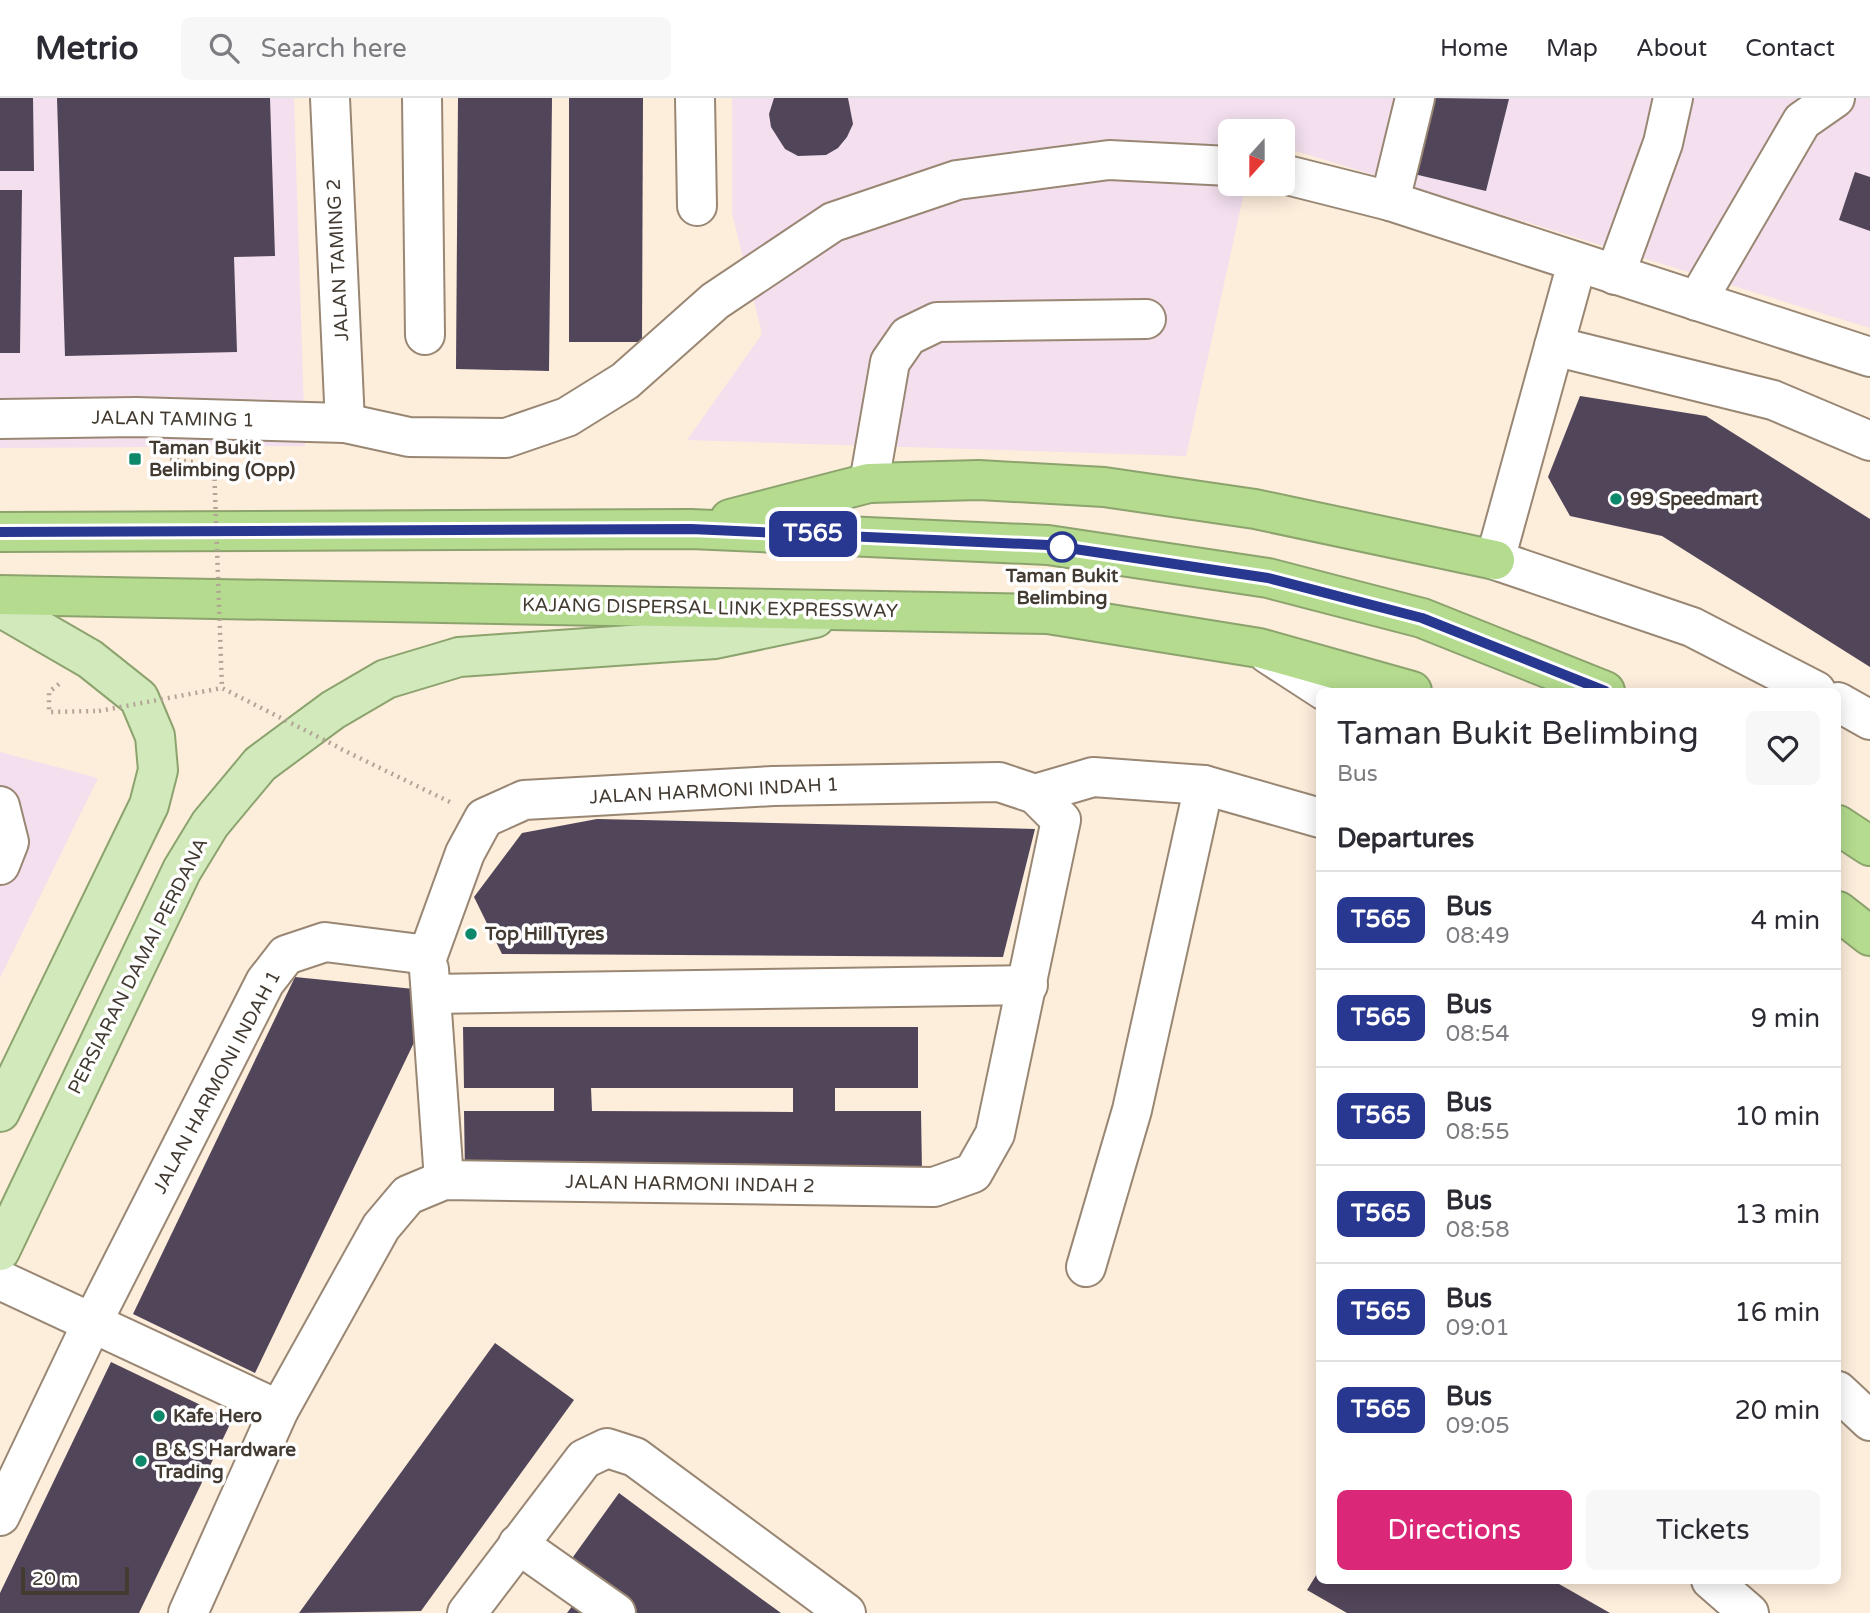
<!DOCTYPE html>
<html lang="en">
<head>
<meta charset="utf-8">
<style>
  :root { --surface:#fff; --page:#f7f7f7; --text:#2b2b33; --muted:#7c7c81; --line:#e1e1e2; --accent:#db2777 }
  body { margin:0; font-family:"Varela Round",sans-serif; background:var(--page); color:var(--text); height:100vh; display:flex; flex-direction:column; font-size:26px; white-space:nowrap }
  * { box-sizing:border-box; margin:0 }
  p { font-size:23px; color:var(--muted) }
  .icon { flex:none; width:38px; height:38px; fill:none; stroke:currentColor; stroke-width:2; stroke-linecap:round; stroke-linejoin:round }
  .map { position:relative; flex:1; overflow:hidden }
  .details { position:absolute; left:1316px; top:590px; width:525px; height:896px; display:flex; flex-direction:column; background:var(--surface); border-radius:10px; box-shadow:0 4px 18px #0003 }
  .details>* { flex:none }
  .badge { padding:0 14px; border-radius:10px; font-size:24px; line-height:46px }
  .needle { width:46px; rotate:201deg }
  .buttons { position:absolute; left:1218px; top:21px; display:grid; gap:14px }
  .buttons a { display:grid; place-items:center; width:77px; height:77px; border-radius:10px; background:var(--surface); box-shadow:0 4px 18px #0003; font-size:35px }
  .scale { position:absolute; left:21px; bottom:18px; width:108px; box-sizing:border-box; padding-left:7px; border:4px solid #433b32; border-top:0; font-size:19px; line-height:24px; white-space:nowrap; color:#433b32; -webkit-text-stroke:5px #fff; paint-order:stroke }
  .map>.badge { position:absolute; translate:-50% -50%; box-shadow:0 0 0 4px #fff }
  h2 { padding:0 21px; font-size:26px; line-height:63px }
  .round { display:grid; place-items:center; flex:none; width:74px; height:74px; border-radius:10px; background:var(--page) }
  .headline { display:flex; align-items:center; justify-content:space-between; height:119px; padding:0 21px }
  h1 { font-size:33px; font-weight:600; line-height:52px }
  .primary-button { display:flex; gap:14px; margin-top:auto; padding:14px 21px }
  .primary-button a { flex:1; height:80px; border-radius:10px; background:var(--accent); color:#fff; font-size:28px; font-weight:600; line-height:80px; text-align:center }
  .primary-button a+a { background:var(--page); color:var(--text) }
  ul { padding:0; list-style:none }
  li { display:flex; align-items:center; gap:21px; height:98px; padding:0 21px; border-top:2px solid var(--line) }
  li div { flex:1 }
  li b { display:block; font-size:26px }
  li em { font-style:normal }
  li .badge { min-width:77px; font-weight:700; text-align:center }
  header { display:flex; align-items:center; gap:42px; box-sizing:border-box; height:98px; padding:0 35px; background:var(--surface); border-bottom:2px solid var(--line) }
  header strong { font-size:33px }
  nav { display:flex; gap:38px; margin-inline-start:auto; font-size:24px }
  .search { width:490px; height:63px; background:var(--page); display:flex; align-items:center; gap:18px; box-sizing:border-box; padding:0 24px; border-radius:10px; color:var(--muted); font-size:26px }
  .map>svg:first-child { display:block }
  .industrial { fill:#f3dfee }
  .building { fill:#514559; fill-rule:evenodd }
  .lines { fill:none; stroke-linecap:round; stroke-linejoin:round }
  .minor-casing { stroke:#998774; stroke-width:42 }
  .major-casing { stroke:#8ca36e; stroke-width:42 }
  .highway-casing { stroke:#8ca36e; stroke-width:42 }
  .path { stroke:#b2a597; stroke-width:4.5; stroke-dasharray:2 5; stroke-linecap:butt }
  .minor { stroke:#fff; stroke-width:38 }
  .major { stroke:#d2e9bb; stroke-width:38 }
  .highway { stroke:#b4db8e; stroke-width:38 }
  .path-bridge { stroke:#b2a597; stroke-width:4.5; stroke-dasharray:2 5; stroke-linecap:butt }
  .line-casing { stroke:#fff; stroke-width:16 }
  .line { stroke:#283890; stroke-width:10 }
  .poi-dot { fill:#0e886a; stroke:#fff; stroke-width:2.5 }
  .stop-dot { fill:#fff; stroke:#283890; stroke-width:3.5 }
  .labels { text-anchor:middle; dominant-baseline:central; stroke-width:7; stroke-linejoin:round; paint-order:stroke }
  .street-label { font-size:19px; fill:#433b32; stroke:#fff }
  .poi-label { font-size:19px; font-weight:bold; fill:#433b32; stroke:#fff; text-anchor:start }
  .stop-label { font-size:19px; font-weight:bold; fill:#433b32; stroke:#fff }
</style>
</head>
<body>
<header>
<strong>Metrio</strong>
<div class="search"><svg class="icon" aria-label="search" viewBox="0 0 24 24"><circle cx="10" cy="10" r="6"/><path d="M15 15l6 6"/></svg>Search here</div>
<nav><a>Home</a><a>Map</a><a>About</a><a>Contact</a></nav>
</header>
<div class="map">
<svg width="1870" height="1515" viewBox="0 0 1870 1515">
  <rect width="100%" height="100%" fill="#fdeddb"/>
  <g class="industrial">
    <path d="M 0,0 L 294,0 L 305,348 L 0,350 Z"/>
    <path d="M 732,0 L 1870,0 L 1870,230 L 1283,49 L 1283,33 L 1230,33 L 1230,86 L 1246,86 L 1186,358 L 687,342 L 762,236 L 732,115 Z"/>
    <path d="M 0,654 L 98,680 L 0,880 Z"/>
  </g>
  <g class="building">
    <path d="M 0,0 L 33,0 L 34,73 L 0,73 Z"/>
    <path d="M 57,0 L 270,0 L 275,158 L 234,159 L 237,254 L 65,258 Z"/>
    <path d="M 458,0 L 552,0 L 549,273 L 456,271 Z"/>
    <path d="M 569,0 L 643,0 L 642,244 L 569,244 Z"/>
    <path d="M 774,0 L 848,0 L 853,26 L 847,39 L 838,50 L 826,57 L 798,58 L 785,51 L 771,29 L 769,16 Z"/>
    <path d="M 1432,0 L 1509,1 L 1486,93 L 1414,76 Z"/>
    <path d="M 1855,74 L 1870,79 L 1870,133 L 1839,122 Z"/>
    <path d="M 0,92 L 22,92 L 20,255 L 0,255 Z"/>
    <path d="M 1580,298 L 1706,318 L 1870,421 L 1870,569 L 1662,438 L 1570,418 L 1548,379 Z"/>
    <path d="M 597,721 L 1035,731 L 1003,859 L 502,856 L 474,799 L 522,735 Z"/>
    <path d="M 295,879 L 414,891 L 421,930 L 255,1275 L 133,1216 Z"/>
    <path d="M 463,929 L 918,929 L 918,990 L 835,990 L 835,1013 L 921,1013 L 922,1075 L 465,1075 L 464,1013 L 554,1013 L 554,990 L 464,990 ZM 591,990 L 793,990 L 793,1014 L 592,1013 Z"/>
    <path d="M 495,1245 L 574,1302 L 421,1513 L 299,1515 Z"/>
    <path d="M 111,1264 L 232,1322 L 139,1515 L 0,1515 L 0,1495 Z"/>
    <path d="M 619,1395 L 748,1491 L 781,1515 L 634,1515 L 568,1466 Z"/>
    <path d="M 1320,1471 L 1320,1482 L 1552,1482 L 1610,1515 L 1347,1515 L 1307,1492 Z"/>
    <path d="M 576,1503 L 592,1515 L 567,1515 Z"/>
  </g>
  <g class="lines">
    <defs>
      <g id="minor">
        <path d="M 330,0 L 345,325"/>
        <path d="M 422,0 L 425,237"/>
        <path d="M 695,0 L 697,108"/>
        <path d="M 1283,76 L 1390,103 L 1870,259"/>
        <path d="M 1390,103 L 1415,0"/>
        <path d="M 1577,165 L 1495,462 L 1692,529 L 1816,593"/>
        <path d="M 1615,177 L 1663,45 L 1673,0"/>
        <path d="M 1697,203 L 1802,23 L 1835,0"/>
        <path d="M 1554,248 L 1773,302 L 1870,343"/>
        <path d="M 0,321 L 136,319 L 345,325 L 409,339 L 506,340 L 567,319 L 625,283 L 715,203 L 833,124 L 957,82 L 1109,62 L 1230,68"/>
        <path d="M 869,385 L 890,264 L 908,238 L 937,224 L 1146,221"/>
        <path d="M 1268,556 L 1325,593"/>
        <path d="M 1838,604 L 1870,622"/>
        <path d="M 1035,696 L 1093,679 L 1204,687 L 1320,720"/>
        <path d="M 0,708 L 9,744 L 0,767"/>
        <path d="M 429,871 L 444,1082"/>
        <path d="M 431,896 L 1028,887"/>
        <path d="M 1086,1169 L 1132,1012 L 1204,687"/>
        <path d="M 0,1182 L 279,1312"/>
        <path d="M 1838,1293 L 1870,1323"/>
        <path d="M 0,1418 L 92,1225 L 265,884 L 286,857 L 325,844 L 428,857 L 465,755 L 484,720 L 524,702 L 773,688 L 999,684 L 1035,696 L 1061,722 L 995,1036 L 973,1075 L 934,1089 L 444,1082 L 408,1097 L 381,1129 L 279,1312 L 188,1515"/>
        <path d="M 518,1446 L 616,1515"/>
        <path d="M 1711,1482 L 1749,1515"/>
        <path d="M 467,1515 L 584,1361 L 607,1350 L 635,1359 L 846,1515"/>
      </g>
      <g id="major">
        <path d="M 0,509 L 90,561 L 139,600 L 155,638 L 158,672 L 149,707 L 0,1014"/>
        <path d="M 0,1153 L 182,772 L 210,726 L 260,666 L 333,612 L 386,581 L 459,559 L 715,541 L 815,520"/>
      </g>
      <g id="highway">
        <path d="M 730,421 L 869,385 L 979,382 L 1104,389 L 1255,411 L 1495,462"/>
        <path d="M 0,434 L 691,431 L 1048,447 L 1268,480 L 1422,520 L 1605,593"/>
        <path d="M 0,497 L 1048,516 L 1259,550 L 1412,593"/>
        <path d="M 1838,727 L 1870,748"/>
        <path d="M 1838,813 L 1870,838"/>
      </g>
    </defs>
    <use href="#minor" class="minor-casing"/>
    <use href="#major" class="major-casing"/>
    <use href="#highway" class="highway-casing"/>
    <g class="path">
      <path d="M 170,361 L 214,367"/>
      <path d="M 59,586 L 49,594 L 49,614 L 95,613"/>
      <path d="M 341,651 L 450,704"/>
    </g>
    <use href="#minor" class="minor"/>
    <use href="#major" class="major"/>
    <use href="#highway" class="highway"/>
    <g class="path-bridge">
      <path d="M 214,367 L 222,590"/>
      <path d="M 99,613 L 222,590 L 338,649"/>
    </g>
  </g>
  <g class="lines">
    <defs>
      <path id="line" d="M 0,434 L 691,431 L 1048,447 L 1268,480 L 1422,520 L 1605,593"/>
    </defs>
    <use href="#line" class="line-casing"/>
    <use href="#line" class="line"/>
  </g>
  <g class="poi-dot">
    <rect x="128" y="354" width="14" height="14" rx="3.5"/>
    <circle cx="1616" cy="401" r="7"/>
    <circle cx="471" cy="836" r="7"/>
    <circle cx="159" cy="1318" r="7"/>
    <circle cx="141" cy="1363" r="7"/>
  </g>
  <circle class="stop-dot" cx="1062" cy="449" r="14"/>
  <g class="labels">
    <g class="street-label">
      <text transform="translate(338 162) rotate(-93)">JALAN TAMING 2</text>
      <text transform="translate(173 321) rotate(1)">JALAN TAMING 1</text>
      <text transform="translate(710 510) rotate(1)">KAJANG DISPERSAL LINK EXPRESSWAY</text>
      <text transform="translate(714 693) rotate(-3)">JALAN HARMONI INDAH 1</text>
      <text transform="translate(138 868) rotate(-63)">PERSIARAN DAMAI PERDANA</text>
      <text transform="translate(217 984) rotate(-62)">JALAN HARMONI INDAH 1</text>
      <text transform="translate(690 1086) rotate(1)">JALAN HARMONI INDAH 2</text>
    </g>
    <g class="poi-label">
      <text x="149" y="350">Taman Bukit<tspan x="149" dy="22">Belimbing (Opp)</tspan></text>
      <text x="1630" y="401">99 Speedmart</text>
      <text x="485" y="836">Top Hill Tyres</text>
      <text x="173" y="1318">Kafe Hero</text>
      <text x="155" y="1352">B &amp; S Hardware<tspan x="155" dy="22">Trading</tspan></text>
    </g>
    <g class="stop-label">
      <text x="1062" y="478">Taman Bukit<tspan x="1062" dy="22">Belimbing</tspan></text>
    </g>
  </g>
</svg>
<div class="buttons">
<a><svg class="needle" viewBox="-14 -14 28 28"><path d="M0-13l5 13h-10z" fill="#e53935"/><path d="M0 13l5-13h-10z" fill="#7c7c81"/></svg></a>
</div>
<div class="scale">20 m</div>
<b class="badge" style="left:813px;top:436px;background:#283890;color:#fff">T565</b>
<section class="details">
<div class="headline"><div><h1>Taman Bukit Belimbing</h1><p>Bus</p></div><a class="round"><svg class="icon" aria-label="heart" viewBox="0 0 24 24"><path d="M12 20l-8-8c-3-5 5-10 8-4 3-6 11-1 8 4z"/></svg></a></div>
<h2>Departures</h2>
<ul>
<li><span class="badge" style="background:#283890;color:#fff">T565</span><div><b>Bus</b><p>08:49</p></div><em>4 min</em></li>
<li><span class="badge" style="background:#283890;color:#fff">T565</span><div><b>Bus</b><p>08:54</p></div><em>9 min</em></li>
<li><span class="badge" style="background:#283890;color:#fff">T565</span><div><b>Bus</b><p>08:55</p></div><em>10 min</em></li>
<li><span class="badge" style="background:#283890;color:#fff">T565</span><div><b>Bus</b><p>08:58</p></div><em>13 min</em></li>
<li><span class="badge" style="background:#283890;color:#fff">T565</span><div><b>Bus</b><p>09:01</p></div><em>16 min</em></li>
<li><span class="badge" style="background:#283890;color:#fff">T565</span><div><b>Bus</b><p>09:05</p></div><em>20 min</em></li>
</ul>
<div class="primary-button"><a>Directions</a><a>Tickets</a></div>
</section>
</div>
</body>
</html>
